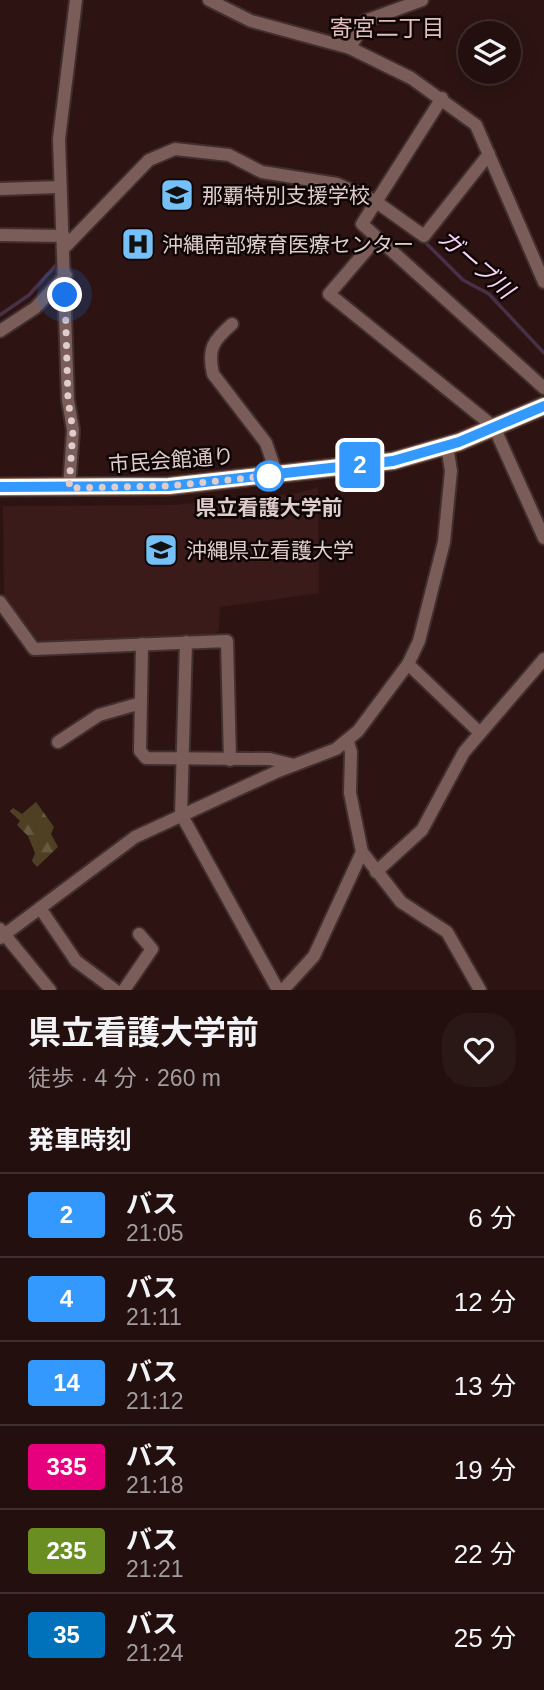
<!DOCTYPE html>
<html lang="ja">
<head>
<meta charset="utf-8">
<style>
  :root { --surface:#220f0e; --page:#2a1817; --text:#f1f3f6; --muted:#a29c9e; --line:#3f2f2e }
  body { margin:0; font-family:Helvetica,"Noto Sans JP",sans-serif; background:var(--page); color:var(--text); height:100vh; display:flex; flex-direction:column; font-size:26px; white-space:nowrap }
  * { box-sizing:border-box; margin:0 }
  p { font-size:23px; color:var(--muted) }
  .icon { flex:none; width:38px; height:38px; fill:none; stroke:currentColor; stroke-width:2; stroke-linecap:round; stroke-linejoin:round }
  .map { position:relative; height:990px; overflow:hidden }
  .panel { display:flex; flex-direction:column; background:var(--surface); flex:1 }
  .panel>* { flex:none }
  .badge { padding:0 14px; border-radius:5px; font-size:24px; line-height:46px }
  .buttons { position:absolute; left:458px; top:21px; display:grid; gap:14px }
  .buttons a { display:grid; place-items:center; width:63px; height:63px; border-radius:50%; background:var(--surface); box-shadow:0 4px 18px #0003,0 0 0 2px var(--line); font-size:35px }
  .you { position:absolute; width:35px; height:35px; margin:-18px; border:5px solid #fff; border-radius:50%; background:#1a73e8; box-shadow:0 0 0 10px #1a73e833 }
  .map>.badge { position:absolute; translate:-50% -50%; box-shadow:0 0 0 4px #fff }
  h2 { padding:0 28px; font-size:26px; line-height:63px }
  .round { display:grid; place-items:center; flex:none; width:74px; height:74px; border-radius:28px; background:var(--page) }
  .headline { display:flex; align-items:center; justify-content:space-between; height:119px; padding:0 28px }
  h1 { font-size:33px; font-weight:700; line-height:52px }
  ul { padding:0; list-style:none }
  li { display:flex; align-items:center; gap:21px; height:84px; padding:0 28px; border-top:2px solid var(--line) }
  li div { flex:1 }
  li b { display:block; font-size:26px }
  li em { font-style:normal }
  li .badge { min-width:77px; font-weight:700; text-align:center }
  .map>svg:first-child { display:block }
  .built { fill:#3b1b19 }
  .forest { fill:url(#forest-firs) }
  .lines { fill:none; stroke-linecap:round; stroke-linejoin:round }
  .stream { stroke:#483147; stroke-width:3.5 }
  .minor-casing { stroke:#412f2e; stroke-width:16 }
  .secondary-casing { stroke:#412f2e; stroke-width:21 }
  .minor { stroke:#7a5c59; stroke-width:12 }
  .secondary { stroke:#94644f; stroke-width:18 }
  .line-casing { stroke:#fff; stroke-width:16 }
  .line { stroke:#39f; stroke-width:10 }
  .walk { stroke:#dfcdcc; stroke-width:7; stroke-dasharray:0 12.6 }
  .stop-dot { fill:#fff; stroke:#39f; stroke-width:3.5 }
  .labels { text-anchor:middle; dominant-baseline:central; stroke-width:5; stroke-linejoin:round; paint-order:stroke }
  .poi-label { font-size:21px; fill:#dfcdcc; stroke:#0e0504; text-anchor:start }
  .street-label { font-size:21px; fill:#dfcdcc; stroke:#0e0504 }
  .stop-label { font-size:21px; font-weight:bold; fill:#dfcdcc; stroke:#0e0504 }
  .neighbourhood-label { font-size:23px; fill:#e1bebb; stroke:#0e0504 }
  .water-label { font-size:23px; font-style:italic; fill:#fcd6fa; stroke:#0e0504 }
</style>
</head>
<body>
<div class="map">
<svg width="544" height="990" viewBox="0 0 544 990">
  <defs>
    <pattern id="forest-firs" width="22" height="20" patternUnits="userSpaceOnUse" patternTransform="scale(1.75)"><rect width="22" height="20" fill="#4f3f23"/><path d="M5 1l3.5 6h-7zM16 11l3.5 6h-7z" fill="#685a42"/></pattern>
  </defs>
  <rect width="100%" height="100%" fill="#2d1413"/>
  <path class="built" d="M 318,487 L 319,593 L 220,607 L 219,630 L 212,637 L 37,647 L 15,622 L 4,595 L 3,506 L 174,505 L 299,493 Z"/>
  <path class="forest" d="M 36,802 L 54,827 L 51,834 L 58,847 L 37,867 L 32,861 L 35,853 L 28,836 L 17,825 L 20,821 L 10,811 L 13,808 L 22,814 Z"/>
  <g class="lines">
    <g class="stream">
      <path d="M 424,241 L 463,280 L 489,294 L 544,353"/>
      <path d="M 0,315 L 29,295 L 56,265"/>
    </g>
    <defs>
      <g id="minor">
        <path d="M 209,0 L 251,21 L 350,48 L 411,78 L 476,125 L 544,282"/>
        <path d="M 350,48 L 365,21 L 422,0"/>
        <path d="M 442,98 L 362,224 L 544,388"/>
        <path d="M 0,189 L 59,187"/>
        <path d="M 0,235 L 64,236"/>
        <path d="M 377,238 L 329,294 L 494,427 L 544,538"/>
        <path d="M 65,247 L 149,160 L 175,149 L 229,155 L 262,172 L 337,184 L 375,201 L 424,236 L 489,154"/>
        <path d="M 232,324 C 214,340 207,348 213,374 L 266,443 L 277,475"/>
        <path d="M 0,331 L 35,308 L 66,275"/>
        <path d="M 69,488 L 73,430 L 68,400 L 59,139 L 76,0"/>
        <path d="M 0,602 L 34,649 L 227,641 L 230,760"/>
        <path d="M 186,642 L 181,814 L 278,990"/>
        <path d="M 142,644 L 140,751 L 146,758 L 270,759 L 294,765"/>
        <path d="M 408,664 L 479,732"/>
        <path d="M 58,742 L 99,715 L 141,703"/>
        <path d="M 348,742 L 351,752 L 350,793 L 362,852 L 401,902 L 447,932 L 480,990"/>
        <path d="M 376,872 L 422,830 L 464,752 L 544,659"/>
        <path d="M 40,908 L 76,961 L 115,990"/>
        <path d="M 0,929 L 50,990"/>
        <path d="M 0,938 L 135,837 L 276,772 L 336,749 L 358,731 L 408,664 L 419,641 L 444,542 L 451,471 L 447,446"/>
        <path d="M 124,990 L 152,949 L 139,934"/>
        <path d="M 283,990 L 314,956 L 362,852"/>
      </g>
      <path id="secondary" d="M 0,487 L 169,486 L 393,461 L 459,442 L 544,406"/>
    </defs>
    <use href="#minor" class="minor-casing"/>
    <use href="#secondary" class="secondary-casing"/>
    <use href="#minor" class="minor"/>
    <use href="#secondary" class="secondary"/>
  </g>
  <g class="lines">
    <defs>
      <path id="line" d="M 0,487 L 169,486 L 393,461 L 459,442 L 544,406"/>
    </defs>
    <use href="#line" class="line-casing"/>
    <use href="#line" class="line"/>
    <path class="walk" d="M 65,295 L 68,400 L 73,430 L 69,488 L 169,486 L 276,475 L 269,476"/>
  </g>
  <defs>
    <symbol id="school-square" viewBox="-11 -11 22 22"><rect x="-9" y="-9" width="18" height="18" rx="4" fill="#75c0f6" stroke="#0e0504"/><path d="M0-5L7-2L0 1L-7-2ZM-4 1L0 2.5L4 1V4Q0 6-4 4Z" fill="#111"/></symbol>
    <symbol id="hospital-square" viewBox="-11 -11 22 22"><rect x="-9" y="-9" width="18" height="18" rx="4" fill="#75c0f6" stroke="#0e0504"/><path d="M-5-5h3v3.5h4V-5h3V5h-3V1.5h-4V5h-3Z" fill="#111"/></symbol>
    <symbol id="university-square" viewBox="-11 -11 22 22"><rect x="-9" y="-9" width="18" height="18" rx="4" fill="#75c0f6" stroke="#0e0504"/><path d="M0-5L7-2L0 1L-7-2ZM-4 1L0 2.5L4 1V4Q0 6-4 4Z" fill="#111"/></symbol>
  </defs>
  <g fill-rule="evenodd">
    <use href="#school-square" x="158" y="176" width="38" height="38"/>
    <use href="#hospital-square" x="119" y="225" width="38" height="38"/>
    <use href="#university-square" x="142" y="531" width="38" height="38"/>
  </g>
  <circle class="stop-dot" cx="269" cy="476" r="14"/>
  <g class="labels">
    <g class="poi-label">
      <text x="202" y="195">那覇特別支援学校</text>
      <text x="162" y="244">沖縄南部療育医療センター</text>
      <text x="186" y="550">沖縄県立看護大学</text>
    </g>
    <g class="street-label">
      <text transform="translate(171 460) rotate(-4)">市民会館通り</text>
    </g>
    <g class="stop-label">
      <text x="269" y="507">県立看護大学前</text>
    </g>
    <g class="neighbourhood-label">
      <text x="387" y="28">寄宮二丁目</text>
    </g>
    <g class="water-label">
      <text transform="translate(476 264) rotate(41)">ガーブ川</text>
    </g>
  </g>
</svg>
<div class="buttons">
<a><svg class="icon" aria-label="layers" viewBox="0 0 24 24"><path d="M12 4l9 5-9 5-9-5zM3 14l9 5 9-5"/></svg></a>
</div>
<div class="you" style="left:65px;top:295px"></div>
<b class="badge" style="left:360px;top:465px;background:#39f;color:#fff">2</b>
</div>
<section class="panel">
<div class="headline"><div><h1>県立看護大学前</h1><p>徒歩 · 4 分 · 260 m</p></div><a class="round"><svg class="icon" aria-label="heart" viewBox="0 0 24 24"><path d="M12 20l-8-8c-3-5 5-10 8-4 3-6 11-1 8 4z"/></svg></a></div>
<h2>発車時刻</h2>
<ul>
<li><span class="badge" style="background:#39f;color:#fff">2</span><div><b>バス</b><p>21:05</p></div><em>6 分</em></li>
<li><span class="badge" style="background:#39f;color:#fff">4</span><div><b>バス</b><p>21:11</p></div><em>12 分</em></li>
<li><span class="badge" style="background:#39f;color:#fff">14</span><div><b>バス</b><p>21:12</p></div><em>13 分</em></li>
<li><span class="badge" style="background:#e6007e;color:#fff">335</span><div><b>バス</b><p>21:18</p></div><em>19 分</em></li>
<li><span class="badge" style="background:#6b8e23;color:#fff">235</span><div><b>バス</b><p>21:21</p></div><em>22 分</em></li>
<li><span class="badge" style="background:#0072bc;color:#fff">35</span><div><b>バス</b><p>21:24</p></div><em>25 分</em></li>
</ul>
</section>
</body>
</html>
